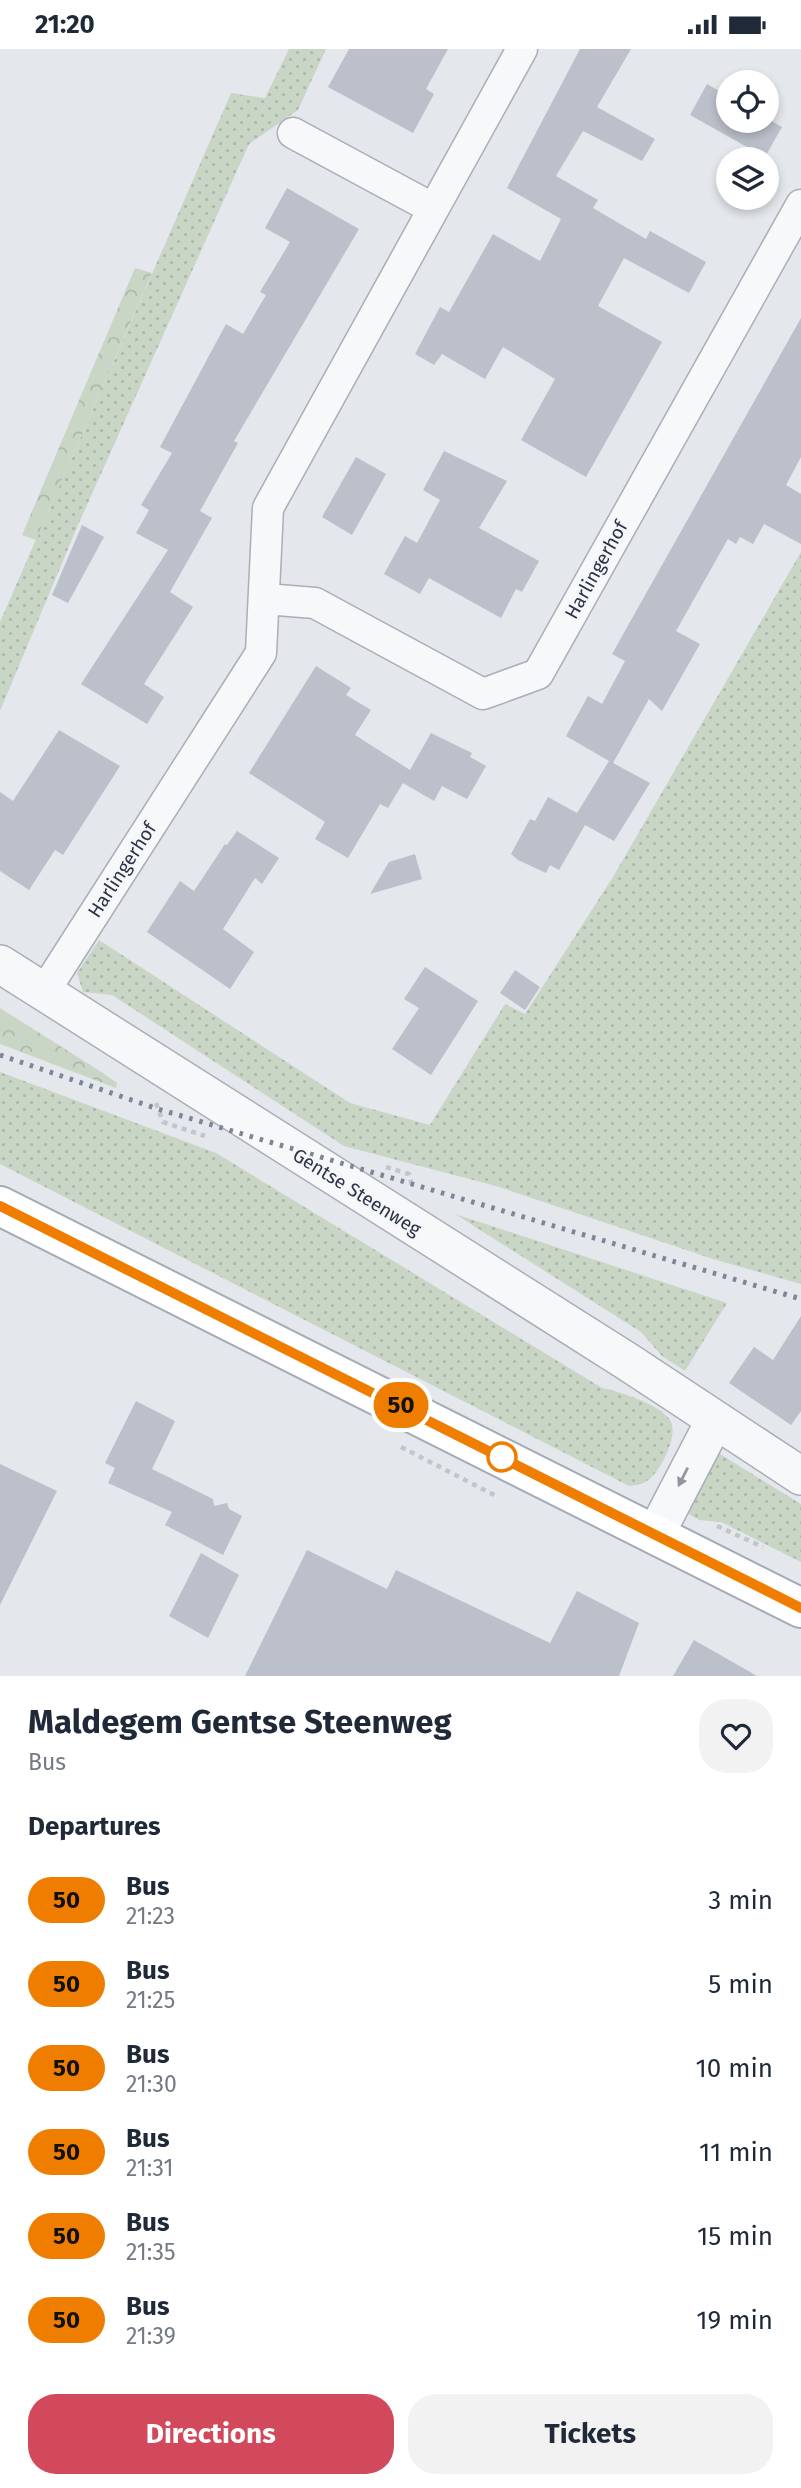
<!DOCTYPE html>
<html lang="en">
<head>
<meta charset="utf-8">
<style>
  :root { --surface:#fff; --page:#f2f2f3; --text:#1f2937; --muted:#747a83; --accent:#d1495b }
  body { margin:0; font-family:"Fira Sans",sans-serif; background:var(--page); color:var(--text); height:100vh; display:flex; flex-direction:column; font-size:26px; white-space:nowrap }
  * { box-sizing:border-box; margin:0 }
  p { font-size:23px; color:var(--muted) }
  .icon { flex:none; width:38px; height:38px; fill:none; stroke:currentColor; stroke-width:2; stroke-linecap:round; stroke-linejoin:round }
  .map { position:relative; height:1627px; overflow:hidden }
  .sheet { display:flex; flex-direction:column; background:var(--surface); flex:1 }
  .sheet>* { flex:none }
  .badge { padding:0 14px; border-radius:23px; font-size:24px; line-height:46px }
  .controls { position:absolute; left:716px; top:21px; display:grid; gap:14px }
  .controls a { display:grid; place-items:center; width:63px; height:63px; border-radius:50%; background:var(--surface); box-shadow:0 4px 10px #0003; font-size:35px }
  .map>.badge { position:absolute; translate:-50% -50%; box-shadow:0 0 0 4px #fff }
  h2 { padding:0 28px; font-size:26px; line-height:63px }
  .round { display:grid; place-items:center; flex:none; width:74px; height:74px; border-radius:28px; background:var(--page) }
  .summary { display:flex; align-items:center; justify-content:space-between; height:119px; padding:0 28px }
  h1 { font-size:33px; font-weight:700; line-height:52px }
  .primary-button { display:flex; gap:14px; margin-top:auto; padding:14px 28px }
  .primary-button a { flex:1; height:80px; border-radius:28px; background:var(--accent); color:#fff; font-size:28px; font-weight:700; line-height:80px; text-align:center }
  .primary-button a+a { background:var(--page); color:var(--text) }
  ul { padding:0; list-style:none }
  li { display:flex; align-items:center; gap:21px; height:84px; padding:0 28px }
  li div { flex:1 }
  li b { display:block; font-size:26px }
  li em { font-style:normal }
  li .badge { min-width:77px; font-weight:700; text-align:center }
  .status { display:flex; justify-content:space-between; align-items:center; height:49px; padding:0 35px; background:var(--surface); direction:ltr }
  .status svg { height:19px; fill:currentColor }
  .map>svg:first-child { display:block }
  .grass { fill:url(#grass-dots) }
  .forest { fill:url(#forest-crowns) }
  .building { fill:#bbc0ca }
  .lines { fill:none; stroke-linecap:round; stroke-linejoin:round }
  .minor-casing { stroke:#a9aeb7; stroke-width:33 }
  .tertiary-casing { stroke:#a9aeb7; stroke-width:40 }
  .primary-casing { stroke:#a3abb8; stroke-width:42 }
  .path { stroke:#c2c5cb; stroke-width:4.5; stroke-dasharray:5 5; stroke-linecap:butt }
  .minor { stroke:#f7f8fa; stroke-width:30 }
  .tertiary { stroke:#f7f8fa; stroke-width:37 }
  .primary { stroke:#fff; stroke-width:38 }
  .rail { stroke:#7d8696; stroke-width:5; stroke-dasharray:3.5 7; stroke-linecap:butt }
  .oneway { fill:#9196a0 }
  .line-casing { stroke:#fff; stroke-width:16 }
  .line { stroke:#ef7d00; stroke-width:10 }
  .stop-dot { fill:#fff; stroke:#ef7d00; stroke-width:3.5 }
  .labels { text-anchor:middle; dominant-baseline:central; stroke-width:5; stroke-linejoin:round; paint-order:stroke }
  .street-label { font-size:19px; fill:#2b3445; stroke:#f4f6f9 }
</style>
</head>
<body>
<div class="status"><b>21:20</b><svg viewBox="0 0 49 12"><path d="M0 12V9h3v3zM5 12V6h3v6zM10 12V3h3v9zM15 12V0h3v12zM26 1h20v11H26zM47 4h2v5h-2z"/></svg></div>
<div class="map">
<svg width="801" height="1627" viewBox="0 0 801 1627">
  <defs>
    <pattern id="grass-dots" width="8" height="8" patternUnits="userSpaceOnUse" patternTransform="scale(1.75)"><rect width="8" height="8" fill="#c9d6c5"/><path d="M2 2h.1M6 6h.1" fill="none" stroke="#adb8ab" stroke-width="1.8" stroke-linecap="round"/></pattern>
    <pattern id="forest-crowns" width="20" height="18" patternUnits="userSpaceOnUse" patternTransform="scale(1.75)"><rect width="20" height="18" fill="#c9d6c5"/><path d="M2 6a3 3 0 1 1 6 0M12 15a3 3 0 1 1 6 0" fill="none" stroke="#adb8ab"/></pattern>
  </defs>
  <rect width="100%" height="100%" fill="#e4e7ec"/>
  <g class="grass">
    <path d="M 289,0 L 326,0 L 298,61 L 249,95 L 78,476 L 0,662 L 0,573 L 231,44 L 265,49 Z"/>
    <path d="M 801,503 L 801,1235 L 713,1210 L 496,1137 L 344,1097 L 112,946 L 83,943 L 77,924 L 99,891 L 350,1054 L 430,1076 L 505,955 L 525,965 L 613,828 Z"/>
    <path d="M 0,1023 L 216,1104 L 602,1339 C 621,1343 659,1355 670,1371 C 680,1385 659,1427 645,1433 C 641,1436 634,1436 629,1437 L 0,1115 Z"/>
    <path d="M 455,1165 L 727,1254 L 685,1322 L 662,1307 L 641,1283 Z"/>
    <path d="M 720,1405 L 801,1455 L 801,1513 L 721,1473 L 699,1471 L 681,1461 L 713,1409 Z"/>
  </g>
  <g class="forest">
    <path d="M 135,219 L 152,224 L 36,491 L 22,486 Z"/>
    <path d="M 0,959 L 103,1024 L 117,1034 L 116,1039 L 0,995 Z"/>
  </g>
  <g class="building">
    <path d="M 349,0 L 448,0 L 426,40 L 434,45 L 413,84 L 328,38 Z"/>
    <path d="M 580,0 L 631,0 L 597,58 L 655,90 L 642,112 L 583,82 L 556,127 L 598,151 L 593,159 L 646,190 L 650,182 L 706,213 L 689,244 L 624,209 L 598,257 L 662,293 L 586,428 L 521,391 L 555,330 L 503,298 L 485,330 L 442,305 L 434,316 L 415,305 L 440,258 L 449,263 L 493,185 L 540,212 L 561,170 L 507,139 Z"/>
    <path d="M 707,35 L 728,47 L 728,72 L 766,72 L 766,69 L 782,78 L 765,108 L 690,66 Z"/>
    <path d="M 287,139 L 359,180 L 234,392 L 238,394 L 200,462 L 212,469 L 170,543 L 193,558 L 144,635 L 164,648 L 147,675 L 81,635 L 168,501 L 136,484 L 149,461 L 141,456 L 172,404 L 160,398 L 226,275 L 243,285 L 266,246 L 260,243 L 290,193 L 265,179 Z"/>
    <path d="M 801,269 L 801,408 L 786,436 L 801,445 L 801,495 L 764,475 L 753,495 L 740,488 L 736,495 L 728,490 L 676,582 L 700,595 L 662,662 L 649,650 L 613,714 L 650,734 L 614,792 L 585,776 L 559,821 L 550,816 L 546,824 L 518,811 L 511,805 L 530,770 L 535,772 L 548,748 L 577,764 L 609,712 L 566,687 L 588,647 L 602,655 L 625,612 L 612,605 Z"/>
    <path d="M 444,402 L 507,432 L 479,479 L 539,512 L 522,543 L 516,540 L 501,569 L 429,529 L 420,545 L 384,525 L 405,487 L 417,494 L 440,451 L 423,441 Z"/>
    <path d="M 356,408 L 386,425 L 352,486 L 322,468 Z"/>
    <path d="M 82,476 L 104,488 L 68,554 L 52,546 Z"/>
    <path d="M 316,617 L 351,639 L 346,646 L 371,661 L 355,686 L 410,721 L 431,684 L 472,704 L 470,708 L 486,717 L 467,750 L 442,737 L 434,752 L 403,734 L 388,759 L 380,755 L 348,809 L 315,790 L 325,773 L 249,724 Z"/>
    <path d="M 59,681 L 120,717 L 63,806 L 55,801 L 29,841 L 0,822 L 0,743 L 13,752 Z"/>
    <path d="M 237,782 L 279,809 L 262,835 L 255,829 L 223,880 L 254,903 L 230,940 L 147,883 L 180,832 L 194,842 L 225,795 L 227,796 Z"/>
    <path d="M 415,805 L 422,830 L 370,845 L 389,813 Z"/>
    <path d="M 425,918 L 478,952 L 431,1026 L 392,1000 L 419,959 L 404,950 Z"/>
    <path d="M 515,921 L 540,938 L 525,961 L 500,944 Z"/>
    <path d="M 801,1267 L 801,1362 L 791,1376 L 729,1334 L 754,1298 L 773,1311 Z"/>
    <path d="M 136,1352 L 175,1372 L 152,1420 L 213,1450 L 214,1457 L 227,1454 L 229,1460 L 242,1467 L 223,1506 L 165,1476 L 172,1463 L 108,1434 L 115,1419 L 105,1414 Z"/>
    <path d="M 0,1415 L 57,1442 L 0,1556 Z"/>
    <path d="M 307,1501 L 387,1540 L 396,1521 L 550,1594 L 577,1542 L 639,1574 L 619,1627 L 245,1627 Z"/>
    <path d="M 201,1504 L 239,1526 L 208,1589 L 169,1567 Z"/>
    <path d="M 694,1591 L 757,1627 L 673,1627 Z"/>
  </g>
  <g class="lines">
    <defs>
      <g id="minor">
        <path d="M 293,84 L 432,159"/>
        <path d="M 265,550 L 315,554 L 483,645 L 538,625 L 801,156"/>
        <path d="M 44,943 L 261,604 L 268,459 L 522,0"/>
      </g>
      <g id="tertiary">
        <path d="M 0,915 L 628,1313 L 801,1427"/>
        <path d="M 655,1486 L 715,1371"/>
      </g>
      <path id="primary" d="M 0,1157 L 801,1559"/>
    </defs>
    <use href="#minor" class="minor-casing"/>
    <use href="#tertiary" class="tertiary-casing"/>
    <use href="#primary" class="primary-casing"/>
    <g class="path">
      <path d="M 156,1054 L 163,1073 L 205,1087"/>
      <path d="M 386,1118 L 409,1125 L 412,1137"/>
      <path d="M 401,1398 L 498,1448"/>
      <path d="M 717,1477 L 763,1498"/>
    </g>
    <use href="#minor" class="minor"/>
    <use href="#tertiary" class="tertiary"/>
    <use href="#primary" class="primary"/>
    <path class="rail" d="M 0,1006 L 158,1060 L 801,1250"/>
  </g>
  <defs><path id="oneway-solid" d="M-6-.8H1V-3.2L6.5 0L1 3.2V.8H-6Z" transform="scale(1.75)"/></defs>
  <use class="oneway" href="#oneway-solid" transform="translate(683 1428) rotate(117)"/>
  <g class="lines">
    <defs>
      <path id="line" d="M 0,1157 L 801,1559"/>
    </defs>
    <use href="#line" class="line-casing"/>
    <use href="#line" class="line"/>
  </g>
  <circle class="stop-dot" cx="502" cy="1408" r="14"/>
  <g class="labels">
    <g class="street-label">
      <text transform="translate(596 521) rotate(-61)">Harlingerhof</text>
      <text transform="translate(122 821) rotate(-57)">Harlingerhof</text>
      <text transform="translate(357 1143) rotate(32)">Gentse Steenweg</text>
    </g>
  </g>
</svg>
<div class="controls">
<a><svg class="icon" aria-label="locate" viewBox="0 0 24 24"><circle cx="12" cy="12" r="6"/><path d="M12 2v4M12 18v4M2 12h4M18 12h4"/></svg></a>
<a><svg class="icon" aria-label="layers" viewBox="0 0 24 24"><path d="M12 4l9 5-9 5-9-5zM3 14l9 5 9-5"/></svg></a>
</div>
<b class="badge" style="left:401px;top:1356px;background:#ef7d00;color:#111">50</b>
</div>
<section class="sheet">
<div class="summary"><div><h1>Maldegem Gentse Steenweg</h1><p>Bus</p></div><a class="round"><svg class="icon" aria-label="heart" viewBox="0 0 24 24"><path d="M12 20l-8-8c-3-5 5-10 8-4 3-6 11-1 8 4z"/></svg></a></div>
<h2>Departures</h2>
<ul>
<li><span class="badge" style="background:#ef7d00;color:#111">50</span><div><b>Bus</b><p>21:23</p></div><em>3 min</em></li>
<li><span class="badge" style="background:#ef7d00;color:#111">50</span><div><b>Bus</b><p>21:25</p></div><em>5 min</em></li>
<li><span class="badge" style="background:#ef7d00;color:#111">50</span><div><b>Bus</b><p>21:30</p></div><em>10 min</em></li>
<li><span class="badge" style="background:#ef7d00;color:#111">50</span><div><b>Bus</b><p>21:31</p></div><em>11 min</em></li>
<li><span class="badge" style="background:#ef7d00;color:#111">50</span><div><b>Bus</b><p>21:35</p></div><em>15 min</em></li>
<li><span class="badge" style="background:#ef7d00;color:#111">50</span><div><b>Bus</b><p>21:39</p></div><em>19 min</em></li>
</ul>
<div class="primary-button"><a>Directions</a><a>Tickets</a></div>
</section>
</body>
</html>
